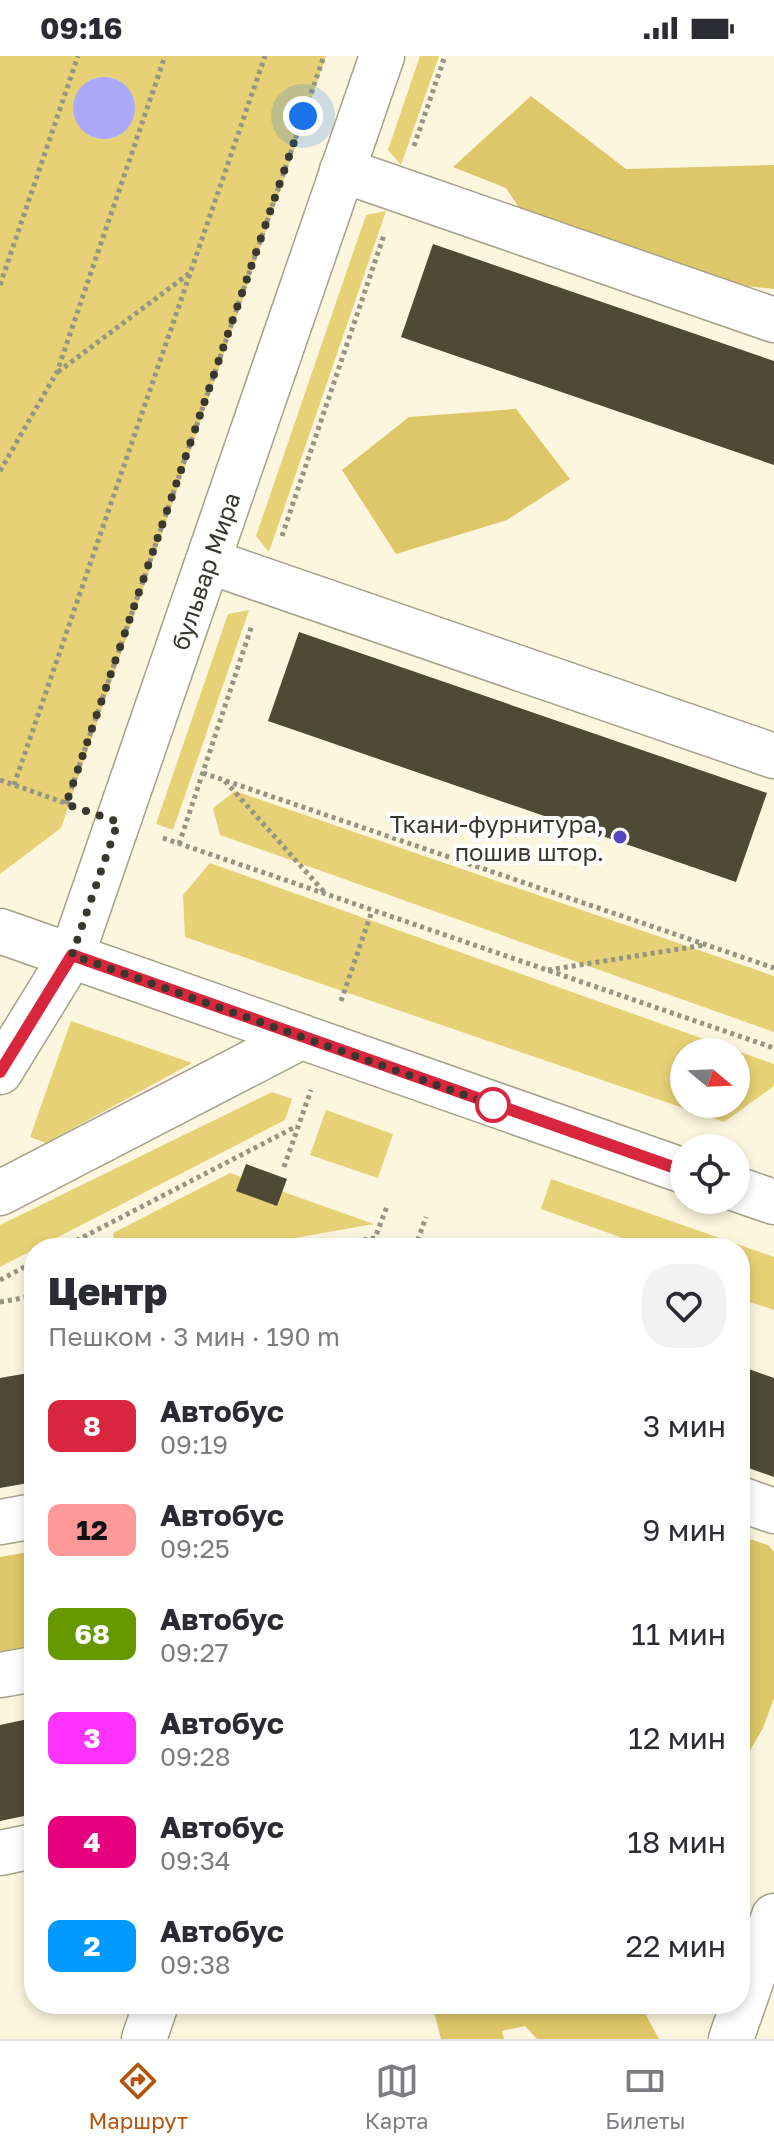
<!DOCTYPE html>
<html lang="ru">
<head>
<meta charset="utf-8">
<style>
  :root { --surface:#fff; --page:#f2f2f3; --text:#2b2b33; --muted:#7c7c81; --line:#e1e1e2; --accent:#b45309 }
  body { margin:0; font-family:"Golos Text",sans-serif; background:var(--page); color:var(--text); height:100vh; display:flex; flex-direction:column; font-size:30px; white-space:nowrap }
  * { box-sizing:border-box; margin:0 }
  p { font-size:26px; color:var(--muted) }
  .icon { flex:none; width:44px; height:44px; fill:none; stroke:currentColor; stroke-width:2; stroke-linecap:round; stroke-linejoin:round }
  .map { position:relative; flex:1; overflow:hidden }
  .sheet { position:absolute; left:24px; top:1182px; width:726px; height:776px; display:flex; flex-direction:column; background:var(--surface); border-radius:32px; box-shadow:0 4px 12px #0003 }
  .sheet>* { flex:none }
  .badge { padding:0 16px; border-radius:12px; font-size:28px; line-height:52px }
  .needle { width:52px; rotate:109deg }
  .buttons { position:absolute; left:670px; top:982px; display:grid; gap:16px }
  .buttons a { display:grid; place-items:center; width:80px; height:80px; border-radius:50%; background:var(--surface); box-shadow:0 4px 12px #0003; font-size:40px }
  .you { position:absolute; width:40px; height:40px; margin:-20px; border:6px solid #fff; border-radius:50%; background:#1a73e8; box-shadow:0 0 0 12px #1a73e833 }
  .map>.badge { position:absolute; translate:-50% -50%; box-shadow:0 0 0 4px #fff }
  .round { display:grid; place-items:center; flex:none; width:84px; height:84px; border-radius:32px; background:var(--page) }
  .summary { display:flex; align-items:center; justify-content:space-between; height:136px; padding:0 24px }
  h1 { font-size:38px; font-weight:800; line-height:60px }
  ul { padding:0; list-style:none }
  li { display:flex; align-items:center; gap:24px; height:104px; padding:0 24px }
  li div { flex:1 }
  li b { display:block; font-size:30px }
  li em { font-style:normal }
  li .badge { min-width:88px; font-weight:700; text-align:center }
  .status { display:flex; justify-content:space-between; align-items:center; height:56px; padding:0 40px; background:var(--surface); direction:ltr }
  .status svg { height:22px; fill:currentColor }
  .dock { display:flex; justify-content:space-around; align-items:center; height:112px; border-top:2px solid var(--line); background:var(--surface); font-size:22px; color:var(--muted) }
  .dock a { display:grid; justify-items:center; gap:4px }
  .dock .selected { color:var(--accent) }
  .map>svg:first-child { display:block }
  .green { fill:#e7d176; fill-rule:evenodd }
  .forest { fill:#dec768 }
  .water { fill:#aaa9fc }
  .building { fill:#4e4a36 }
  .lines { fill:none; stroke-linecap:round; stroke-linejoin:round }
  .minor-casing { stroke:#a6a18b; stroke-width:47 }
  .major-casing { stroke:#a6a18b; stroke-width:47 }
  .path { stroke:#989485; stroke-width:5; stroke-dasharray:4 4; stroke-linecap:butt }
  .minor { stroke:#fff; stroke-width:44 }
  .major { stroke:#fff; stroke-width:44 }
  .line-casing { stroke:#fff; stroke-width:18 }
  .line { stroke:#d7263d; stroke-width:12 }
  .walk { stroke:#39372e; stroke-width:8; stroke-dasharray:0 14.4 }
  .poi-dot { fill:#5645bc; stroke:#fff; stroke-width:3 }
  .stop-dot { fill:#fff; stroke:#d7263d; stroke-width:4 }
  .labels { text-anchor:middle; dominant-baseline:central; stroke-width:8; stroke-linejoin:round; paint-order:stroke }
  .street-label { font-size:24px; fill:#39372e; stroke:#fff }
  .poi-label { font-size:24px; fill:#39372e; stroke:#fff; text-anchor:end }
</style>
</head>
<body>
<div class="status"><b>09:16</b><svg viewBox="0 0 49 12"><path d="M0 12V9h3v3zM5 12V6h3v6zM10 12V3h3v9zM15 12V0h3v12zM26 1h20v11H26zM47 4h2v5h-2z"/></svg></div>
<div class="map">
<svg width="774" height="1983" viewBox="0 0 774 1983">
  <rect width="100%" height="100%" fill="#fcf6df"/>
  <g class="green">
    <path d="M 0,0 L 326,0 L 61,772 L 0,818 Z"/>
    <path d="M 420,0 L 439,0 L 401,109 L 388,94 Z"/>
    <path d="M 386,155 L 269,496 L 256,480 L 366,159 Z"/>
    <path d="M 249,554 L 173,774 L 156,768 L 228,558 Z"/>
    <path d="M 235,735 L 774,920 L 774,976 L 220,779 L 213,752 Z"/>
    <path d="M 210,807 L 774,1008 L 774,1030 L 724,1066 L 185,881 L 183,839 ZM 684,996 L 736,996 L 736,1048 L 684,1048 Z"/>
    <path d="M 71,965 L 192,1007 L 46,1087 L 30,1081 Z"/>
    <path d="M 272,1036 L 292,1043 L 285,1064 L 0,1211 L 0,1169 Z"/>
    <path d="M 326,1054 L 393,1078 L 378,1122 L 310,1099 Z"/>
    <path d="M 230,1117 L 374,1168 L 239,1192 L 116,1192 L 113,1177 Z"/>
    <path d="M 551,1123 L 774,1201 L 774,1254 L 740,1243 L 740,1192 L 651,1192 L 541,1153 Z"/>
  </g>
  <g class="forest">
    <path d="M 531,40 L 626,113 L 774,109 L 774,233 L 557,209 L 506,132 L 453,111 Z"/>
    <path d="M 516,353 L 570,423 L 507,464 L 396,498 L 342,414 L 409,361 Z"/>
    <path d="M 740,1480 L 768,1489 L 774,1496 L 774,1642 L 763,1672 L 740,1712 Z"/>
    <path d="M 34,1495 L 34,1590 L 27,1601 L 0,1605 L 0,1501 Z"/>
    <path d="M 432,1948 L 640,1948 L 659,1983 L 537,1983 L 525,1970 L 502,1975 L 504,1983 L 441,1983 Z"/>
  </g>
  <circle class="water" cx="104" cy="52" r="31"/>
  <g class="building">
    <path d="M 433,188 L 774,305 L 774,409 L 401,281 Z"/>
    <path d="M 299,576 L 767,737 L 736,826 L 268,665 Z"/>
    <path d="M 246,1108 L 287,1123 L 277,1150 L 236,1135 Z"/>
    <path d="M 740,1310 L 774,1322 L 774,1421 L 740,1409 Z"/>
    <path d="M 34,1316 L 34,1426 L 0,1432 L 0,1322 Z"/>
    <path d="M 33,1662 L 34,1758 L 0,1765 L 0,1669 Z"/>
  </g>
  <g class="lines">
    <defs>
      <g id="minor">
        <path d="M 342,114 L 774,264"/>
        <path d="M 208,505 L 774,700"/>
        <path d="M 0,1016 L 72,899 L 382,0"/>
        <path d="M 0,1137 L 301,981"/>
        <path d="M 740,1443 L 774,1455"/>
        <path d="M 0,1466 L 34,1460"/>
        <path d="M 0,1619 L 34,1613"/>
        <path d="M 0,1797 L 34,1790"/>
        <path d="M 144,1983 L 156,1948"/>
        <path d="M 731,1983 L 774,1860"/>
      </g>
      <g id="major">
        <path d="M 0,875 L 684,1115"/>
        <path d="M 736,1133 L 774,1146"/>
      </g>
    </defs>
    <use href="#minor" class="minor-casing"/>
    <use href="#major" class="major-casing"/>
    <g class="path">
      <path d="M 414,90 L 445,0"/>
      <path d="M 0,229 L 78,0"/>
      <path d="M 58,316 L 191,216"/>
      <path d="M 0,415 L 57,316 L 165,0"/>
      <path d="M 282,480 L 384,179"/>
      <path d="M 203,717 L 774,912"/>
      <path d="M 0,724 L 74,750"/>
      <path d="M 225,725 L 325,837"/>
      <path d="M 14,729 L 265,0"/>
      <path d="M 66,748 L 324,0"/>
      <path d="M 163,782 L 774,992"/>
      <path d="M 179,788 L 252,569"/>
      <path d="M 548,914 L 704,889"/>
      <path d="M 341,945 L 372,855"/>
      <path d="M 284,1111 L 311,1034"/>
      <path d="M 62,1192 L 297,1070"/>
      <path d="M 316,1192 L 375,1182 L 388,1148"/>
      <path d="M 415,1192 L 426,1161"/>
      <path d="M 0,1224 L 34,1206"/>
      <path d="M 0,1246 L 34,1240"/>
    </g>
    <use href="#minor" class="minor"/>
    <use href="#major" class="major"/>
  </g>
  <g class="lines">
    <defs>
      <path id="line" d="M 0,1016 L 72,899 L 684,1115"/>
    </defs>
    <use href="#line" class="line-casing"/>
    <use href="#line" class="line"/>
    <path class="walk" d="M 303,60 L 66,748 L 118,766 L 72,899 L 493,1049"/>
  </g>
  <circle class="poi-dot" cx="620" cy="781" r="8"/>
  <circle class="stop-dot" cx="493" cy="1049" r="16"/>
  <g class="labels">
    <g class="street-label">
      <text transform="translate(205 515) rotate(-71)">бульвар Мира</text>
    </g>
    <g class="poi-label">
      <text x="604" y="767">Ткани-фурнитура,<tspan x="604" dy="28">пошив штор.</tspan></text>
    </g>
  </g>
</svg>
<div class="buttons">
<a><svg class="needle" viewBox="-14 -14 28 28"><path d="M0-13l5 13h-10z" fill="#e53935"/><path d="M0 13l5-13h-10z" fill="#7c7c81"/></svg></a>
<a><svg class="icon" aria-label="locate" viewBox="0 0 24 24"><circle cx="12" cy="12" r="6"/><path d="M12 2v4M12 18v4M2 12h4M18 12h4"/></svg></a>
</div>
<div class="you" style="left:303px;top:60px"></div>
<section class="sheet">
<div class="summary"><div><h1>Центр</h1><p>Пешком · 3 мин · 190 m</p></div><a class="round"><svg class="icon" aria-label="heart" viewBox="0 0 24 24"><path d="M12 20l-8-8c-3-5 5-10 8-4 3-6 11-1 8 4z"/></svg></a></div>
<ul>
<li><span class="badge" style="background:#d7263d;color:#fff">8</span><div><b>Автобус</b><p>09:19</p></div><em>3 мин</em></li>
<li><span class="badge" style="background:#f99;color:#111">12</span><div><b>Автобус</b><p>09:25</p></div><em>9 мин</em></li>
<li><span class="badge" style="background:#690;color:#fff">68</span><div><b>Автобус</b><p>09:27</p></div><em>11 мин</em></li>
<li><span class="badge" style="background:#f3f;color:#fff">3</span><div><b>Автобус</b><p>09:28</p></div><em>12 мин</em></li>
<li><span class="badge" style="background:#e6007e;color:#fff">4</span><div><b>Автобус</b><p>09:34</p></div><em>18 мин</em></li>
<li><span class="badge" style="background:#09f;color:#fff">2</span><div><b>Автобус</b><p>09:38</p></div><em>22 мин</em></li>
</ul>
</section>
</div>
<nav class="dock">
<a class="selected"><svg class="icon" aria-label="directions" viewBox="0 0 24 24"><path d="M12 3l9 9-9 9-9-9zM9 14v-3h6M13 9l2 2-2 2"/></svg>Маршрут</a>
<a><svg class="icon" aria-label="map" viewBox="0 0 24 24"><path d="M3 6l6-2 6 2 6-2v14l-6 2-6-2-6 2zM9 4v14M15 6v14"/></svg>Карта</a>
<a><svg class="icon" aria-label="tickets" viewBox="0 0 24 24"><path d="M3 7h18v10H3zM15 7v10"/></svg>Билеты</a>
</nav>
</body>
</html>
